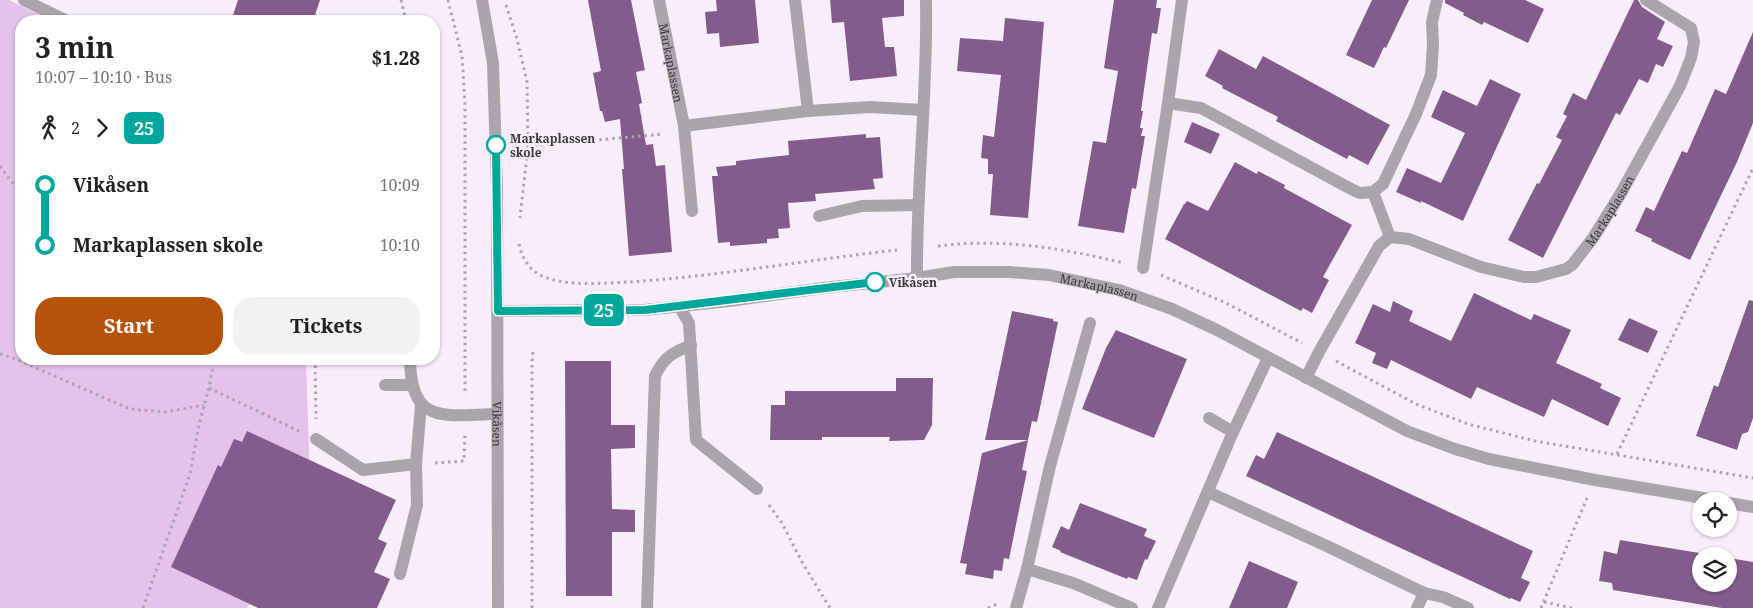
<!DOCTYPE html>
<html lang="en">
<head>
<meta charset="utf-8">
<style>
  :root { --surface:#fff; --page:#f2f2f2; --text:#222; --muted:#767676; --accent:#b45309 }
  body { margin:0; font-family:"Noto Serif",serif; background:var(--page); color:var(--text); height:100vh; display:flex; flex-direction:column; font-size:19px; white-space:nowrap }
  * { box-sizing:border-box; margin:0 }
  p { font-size:16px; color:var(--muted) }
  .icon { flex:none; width:28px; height:28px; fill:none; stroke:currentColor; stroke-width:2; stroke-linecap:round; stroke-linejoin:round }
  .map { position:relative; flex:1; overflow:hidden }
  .sheet { position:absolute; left:15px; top:15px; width:425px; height:350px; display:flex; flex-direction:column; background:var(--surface); border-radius:20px; box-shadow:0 1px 4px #0004 }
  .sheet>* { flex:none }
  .badge { padding:0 10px; border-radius:8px; font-size:18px; line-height:32px }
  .fabs { position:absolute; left:1692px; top:492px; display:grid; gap:10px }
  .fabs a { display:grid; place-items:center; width:45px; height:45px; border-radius:50%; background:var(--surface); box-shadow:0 1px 4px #0004; font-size:25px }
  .map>.badge { position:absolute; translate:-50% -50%; box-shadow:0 0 0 2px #fff }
  .legs { display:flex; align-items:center; gap:8px; height:55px; padding:0 20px; font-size:16px }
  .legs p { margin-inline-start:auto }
  .headline { display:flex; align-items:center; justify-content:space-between; height:85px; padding:0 20px }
  h1 { font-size:28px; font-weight:700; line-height:38px }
  .action { display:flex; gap:10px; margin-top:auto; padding:10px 20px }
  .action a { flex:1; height:58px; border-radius:20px; background:var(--accent); color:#fff; font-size:20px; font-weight:700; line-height:58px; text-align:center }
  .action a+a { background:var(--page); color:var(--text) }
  ul { padding:0 20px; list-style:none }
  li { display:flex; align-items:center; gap:18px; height:60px; font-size:19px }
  li i { display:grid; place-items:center; width:8px; height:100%; margin:0 6px; background:currentColor }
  li i::after { content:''; width:12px; height:12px; margin:-6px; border:4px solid; border-radius:50%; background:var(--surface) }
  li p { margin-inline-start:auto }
  li:first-child i { background:linear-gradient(#0000 50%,currentColor 0) }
  li:last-child i { background:linear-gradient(currentColor 50%,#0000 0) }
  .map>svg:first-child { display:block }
  .green { fill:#e4c3eb }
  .building { fill:#835c8b }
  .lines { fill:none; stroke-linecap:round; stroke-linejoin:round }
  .path { stroke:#aba3ad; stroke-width:3; stroke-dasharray:2.5 4; stroke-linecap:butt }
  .minor { stroke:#a9a5aa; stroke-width:12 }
  .line-1-casing { stroke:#fff; stroke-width:11 }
  .line-1 { stroke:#00a79d; stroke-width:8 }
  .stop-1-dot { fill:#fff; stroke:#00a79d; stroke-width:2.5 }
  .labels { text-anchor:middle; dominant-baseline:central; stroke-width:5; stroke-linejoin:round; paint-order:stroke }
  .street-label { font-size:12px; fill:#3c383c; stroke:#f8eefb }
  .stop-label { font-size:12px; font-weight:bold; fill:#3c383c; stroke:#f8eefb; text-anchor:start }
</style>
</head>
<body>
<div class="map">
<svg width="1753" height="608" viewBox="0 0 1753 608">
  <rect width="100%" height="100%" fill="#f8eefb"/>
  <path class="green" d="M 0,0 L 9,0 L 51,21 L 21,21 L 21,359 L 306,359 L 312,543 L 246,608 L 0,608 Z"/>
  <g class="building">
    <path d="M 238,0 L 320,0 L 313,21 L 231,21 Z"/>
    <path d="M 588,0 L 631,0 L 645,70 L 636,72 L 642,103 L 639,104 L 646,145 L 653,144 L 656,166 L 665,165 L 672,252 L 629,256 L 622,169 L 624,169 L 620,119 L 605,122 L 602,111 L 600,111 L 593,73 L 601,71 Z"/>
    <path d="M 716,0 L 755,0 L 759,43 L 720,47 L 719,33 L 707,34 L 705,12 L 717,11 Z"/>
    <path d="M 830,0 L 904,0 L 904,16 L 882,18 L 885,47 L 894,47 L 897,76 L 850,81 L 844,22 L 832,23 Z"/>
    <path d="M 1114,0 L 1157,0 L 1156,8 L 1161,8 L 1157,34 L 1152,33 L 1141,111 L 1143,111 L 1140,128 L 1143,128 L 1141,136 L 1145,136 L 1136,189 L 1132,188 L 1124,233 L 1078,226 L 1093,141 L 1106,143 L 1118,71 L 1104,68 Z"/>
    <path d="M 1372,0 L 1409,0 L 1386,48 L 1384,47 L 1374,68 L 1346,55 Z"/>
    <path d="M 1445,0 L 1525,0 L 1544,9 L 1528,43 L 1484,22 L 1482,25 L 1463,15 L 1464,13 L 1445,3 Z"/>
    <path d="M 1634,0 L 1638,0 L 1642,7 L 1665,22 L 1657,39 L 1673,46 L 1663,67 L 1656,64 L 1648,83 L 1639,79 L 1620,115 L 1616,113 L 1543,258 L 1508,240 L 1537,183 L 1539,184 L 1562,140 L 1556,137 L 1567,116 L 1563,114 L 1573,93 L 1586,100 Z"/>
    <path d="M 1005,18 L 1044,22 L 1028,218 L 990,215 L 993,174 L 988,174 L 988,159 L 981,158 L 983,135 L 994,137 L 1001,75 L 957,71 L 960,38 L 1003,41 Z"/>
    <path d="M 1753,32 L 1753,123 L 1737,162 L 1690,260 L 1651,241 L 1652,239 L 1635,231 L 1646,207 L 1654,211 L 1682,151 L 1687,153 L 1715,89 L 1726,94 Z"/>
    <path d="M 1219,49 L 1256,69 L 1263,56 L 1390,125 L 1368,165 L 1349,155 L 1347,159 L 1276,121 L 1278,117 L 1222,88 L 1223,86 L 1205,76 Z"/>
    <path d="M 1490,79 L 1521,94 L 1463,221 L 1421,201 L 1421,203 L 1396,192 L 1407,168 L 1441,183 L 1465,133 L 1431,117 L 1443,90 L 1477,106 Z"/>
    <path d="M 1192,122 L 1220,134 L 1211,154 L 1184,142 Z"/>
    <path d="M 866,134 L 866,138 L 880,137 L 883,178 L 873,179 L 875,189 L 815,194 L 816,201 L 788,203 L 790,228 L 778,229 L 779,238 L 767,239 L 767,243 L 730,246 L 730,242 L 718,243 L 712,176 L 718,176 L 716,167 L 736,165 L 736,161 L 789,155 L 788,141 Z"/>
    <path d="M 1235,162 L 1257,174 L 1258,171 L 1285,185 L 1284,188 L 1352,225 L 1323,277 L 1329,280 L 1312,313 L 1303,308 L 1301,311 L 1165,239 L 1184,204 L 1185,204 L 1187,201 L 1208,211 Z"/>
    <path d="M 1474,293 L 1531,320 L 1534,314 L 1571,330 L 1556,363 L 1602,384 L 1600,388 L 1621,398 L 1608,426 L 1552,399 L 1544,417 L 1477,387 L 1471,399 L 1391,360 L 1387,369 L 1372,363 L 1376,353 L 1355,343 L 1373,304 L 1390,312 L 1393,301 L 1413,311 L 1409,321 L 1451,341 Z"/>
    <path d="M 1749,300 L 1753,301 L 1753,418 L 1748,432 L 1742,434 L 1737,450 L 1696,436 L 1714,385 L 1718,387 Z"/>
    <path d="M 1012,311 L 1053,319 L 1053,321 L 1058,322 L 1037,422 L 1032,421 L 1028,440 L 985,440 Z"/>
    <path d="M 1629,318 L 1658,331 L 1648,353 L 1618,340 Z"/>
    <path d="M 1116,330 L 1187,359 L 1154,438 L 1082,409 L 1106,348 Z"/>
    <path d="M 565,361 L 611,361 L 611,425 L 635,425 L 635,448 L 611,449 L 612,509 L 635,510 L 635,532 L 612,532 L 612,596 L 566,596 Z"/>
    <path d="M 896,378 L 933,378 L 932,425 L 924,440 L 889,441 L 890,437 L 822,437 L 822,440 L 770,440 L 771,405 L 785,405 L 785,391 L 896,391 Z"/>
    <path d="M 247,431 L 396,500 L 378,539 L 387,543 L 374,572 L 390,579 L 377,608 L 258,608 L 171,567 L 218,465 L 221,467 L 234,439 L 242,442 Z"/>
    <path d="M 1277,432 L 1533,551 L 1521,578 L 1530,582 L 1520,602 L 1511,598 L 1510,599 L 1246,476 L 1256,455 L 1264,459 Z"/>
    <path d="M 1028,440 L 1022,470 L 1027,471 L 1009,559 L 1004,558 L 1002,571 L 994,570 L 993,579 L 965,574 L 967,564 L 960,563 L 982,453 Z"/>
    <path d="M 1080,503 L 1147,529 L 1144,536 L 1156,541 L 1147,560 L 1145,559 L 1137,580 L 1128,577 L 1127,579 L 1060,552 L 1061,551 L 1052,547 L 1061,526 L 1069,530 Z"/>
    <path d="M 1620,540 L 1718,556 L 1701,556 L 1701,584 L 1729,584 L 1729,558 L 1753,562 L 1753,608 L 1722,608 L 1613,590 L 1612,583 L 1599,581 L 1604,551 L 1617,554 Z"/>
    <path d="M 1249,561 L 1298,582 L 1287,608 L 1229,608 Z"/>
  </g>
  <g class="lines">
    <g class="path">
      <path d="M 401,0 L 406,21"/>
      <path d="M 448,0 L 462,56 L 465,104 L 465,395"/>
      <path d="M 506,5 L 517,39 L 527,82 L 528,146 L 520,218"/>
      <path d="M 528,146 L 664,134"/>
      <path d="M 0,166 L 21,195"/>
      <path d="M 519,244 C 522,258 529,270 542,276 C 568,287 602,283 629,282 C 719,276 807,260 897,250"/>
      <path d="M 938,246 C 1003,238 1061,248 1124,263"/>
      <path d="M 1161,275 L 1226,303 L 1302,343"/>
      <path d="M 0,354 L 18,360 L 130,409 L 165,412 L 204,405"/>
      <path d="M 315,359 L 316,419"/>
      <path d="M 1336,361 L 1416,404 L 1468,424 L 1535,441 L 1753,478"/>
      <path d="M 209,388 L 299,431"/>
      <path d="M 1617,454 L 1753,168"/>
      <path d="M 435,463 L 464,461 L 465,434"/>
      <path d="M 769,505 L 782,523 L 803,564 L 830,608"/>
      <path d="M 1544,602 L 1572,608"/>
      <path d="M 143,608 L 190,474 L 199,424 L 209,388 L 214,359"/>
      <path d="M 532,608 L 532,363 L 533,351"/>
      <path d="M 988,608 L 997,604"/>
      <path d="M 1541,608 L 1587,498"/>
    </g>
    <g class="minor">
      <path d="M 24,0 L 67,21"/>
      <path id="s1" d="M 482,0 L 493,63 L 497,189 L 498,608"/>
      <path id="s2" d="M 659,0 L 684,126 L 692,211"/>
      <path d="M 795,0 L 808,111"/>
      <path d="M 1182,0 L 1168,103 L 1201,108 L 1353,190 L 1360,193 L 1373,192 L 1390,237"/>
      <path d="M 684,126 L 808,111 L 870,107 L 923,110"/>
      <path d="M 1373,192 L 1383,184 L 1416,114 L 1431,75 L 1433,45 L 1432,22 L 1437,0"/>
      <path d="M 819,216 L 862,206 L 917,205"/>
      <path d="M 1143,268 L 1168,103"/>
      <path d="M 917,278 C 916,185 928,93 926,0"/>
      <path d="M 679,306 L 689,323 L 696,440 L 757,489"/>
      <path id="s3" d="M 498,311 L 645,310 L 729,301 L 823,288 L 917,278 L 954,272 L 1009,272 L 1049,275 L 1119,290 L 1172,309 L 1217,330 L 1407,431 L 1455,449 L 1489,459 L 1595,480 L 1721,501"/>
      <path d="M 410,359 C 411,426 444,415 497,414"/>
      <path id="s4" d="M 1306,378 L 1319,352 L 1379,246 L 1390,237 L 1409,239 L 1481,267 L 1524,277 L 1536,277 L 1566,269 L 1572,265 L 1593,238 L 1621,193 L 1680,86 L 1691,58 L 1694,42 L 1691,28 L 1646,0"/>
      <path d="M 385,385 L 412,385"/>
      <path d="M 1209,418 L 1233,432"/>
      <path d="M 316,439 L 363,470 L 416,464"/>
      <path d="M 1208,492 L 1329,547 L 1424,593 L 1417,608"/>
      <path d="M 1729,503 L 1753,507"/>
      <path d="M 1027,569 L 1073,583 L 1132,608"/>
      <path d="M 400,574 L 417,505 L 416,464 L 421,405"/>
      <path d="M 1424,593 L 1443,597 L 1468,608"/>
      <path d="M 647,608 L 655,376 C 664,357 672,353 691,345"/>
      <path d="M 1016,608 L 1027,569 L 1050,466 L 1090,323"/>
      <path d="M 1158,608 L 1233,432 L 1268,358"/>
    </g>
  </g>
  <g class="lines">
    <defs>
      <path id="line-1" d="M 496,145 L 498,311 L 645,310 L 875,282"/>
    </defs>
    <use href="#line-1" class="line-1-casing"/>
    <use href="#line-1" class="line-1"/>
  </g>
  <g class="stop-1-dot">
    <circle cx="496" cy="145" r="9"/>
    <circle cx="875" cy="282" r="9"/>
  </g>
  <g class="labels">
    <g class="street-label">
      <text stroke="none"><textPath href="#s2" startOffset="64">Markaplassen</textPath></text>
      <text stroke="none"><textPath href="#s4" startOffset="422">Markaplassen</textPath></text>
      <text stroke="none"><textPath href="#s3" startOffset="605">Markaplassen</textPath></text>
      <text stroke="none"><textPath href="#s1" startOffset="425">Vikåsen</textPath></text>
    </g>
    <g class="stop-label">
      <text x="510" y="138">Markaplassen<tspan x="510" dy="14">skole</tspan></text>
      <text x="889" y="282">Vikåsen</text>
    </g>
  </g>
</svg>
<div class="fabs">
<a><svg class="icon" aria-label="locate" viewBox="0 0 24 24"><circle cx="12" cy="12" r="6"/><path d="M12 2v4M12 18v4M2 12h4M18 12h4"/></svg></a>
<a><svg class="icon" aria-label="layers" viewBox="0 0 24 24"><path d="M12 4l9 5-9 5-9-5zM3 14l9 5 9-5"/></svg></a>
</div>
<b class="badge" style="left:604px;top:310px;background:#00a79d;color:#fff">25</b>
<section class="sheet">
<div class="headline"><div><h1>3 min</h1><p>10:07 – 10:10 · Bus</p></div><b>$1.28</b></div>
<div class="legs"><svg class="icon" aria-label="walk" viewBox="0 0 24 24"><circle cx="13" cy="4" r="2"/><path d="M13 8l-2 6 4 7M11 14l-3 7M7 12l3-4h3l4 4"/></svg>2<svg class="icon" aria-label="forward" viewBox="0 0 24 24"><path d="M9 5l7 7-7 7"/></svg><b class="badge" style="background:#00a79d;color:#fff">25</b></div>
<ul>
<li><i style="color:#00a79d"></i><b>Vikåsen</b><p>10:09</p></li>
<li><i style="color:#00a79d"></i><b>Markaplassen skole</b><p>10:10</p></li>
</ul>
<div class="action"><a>Start</a><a>Tickets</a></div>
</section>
</div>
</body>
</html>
